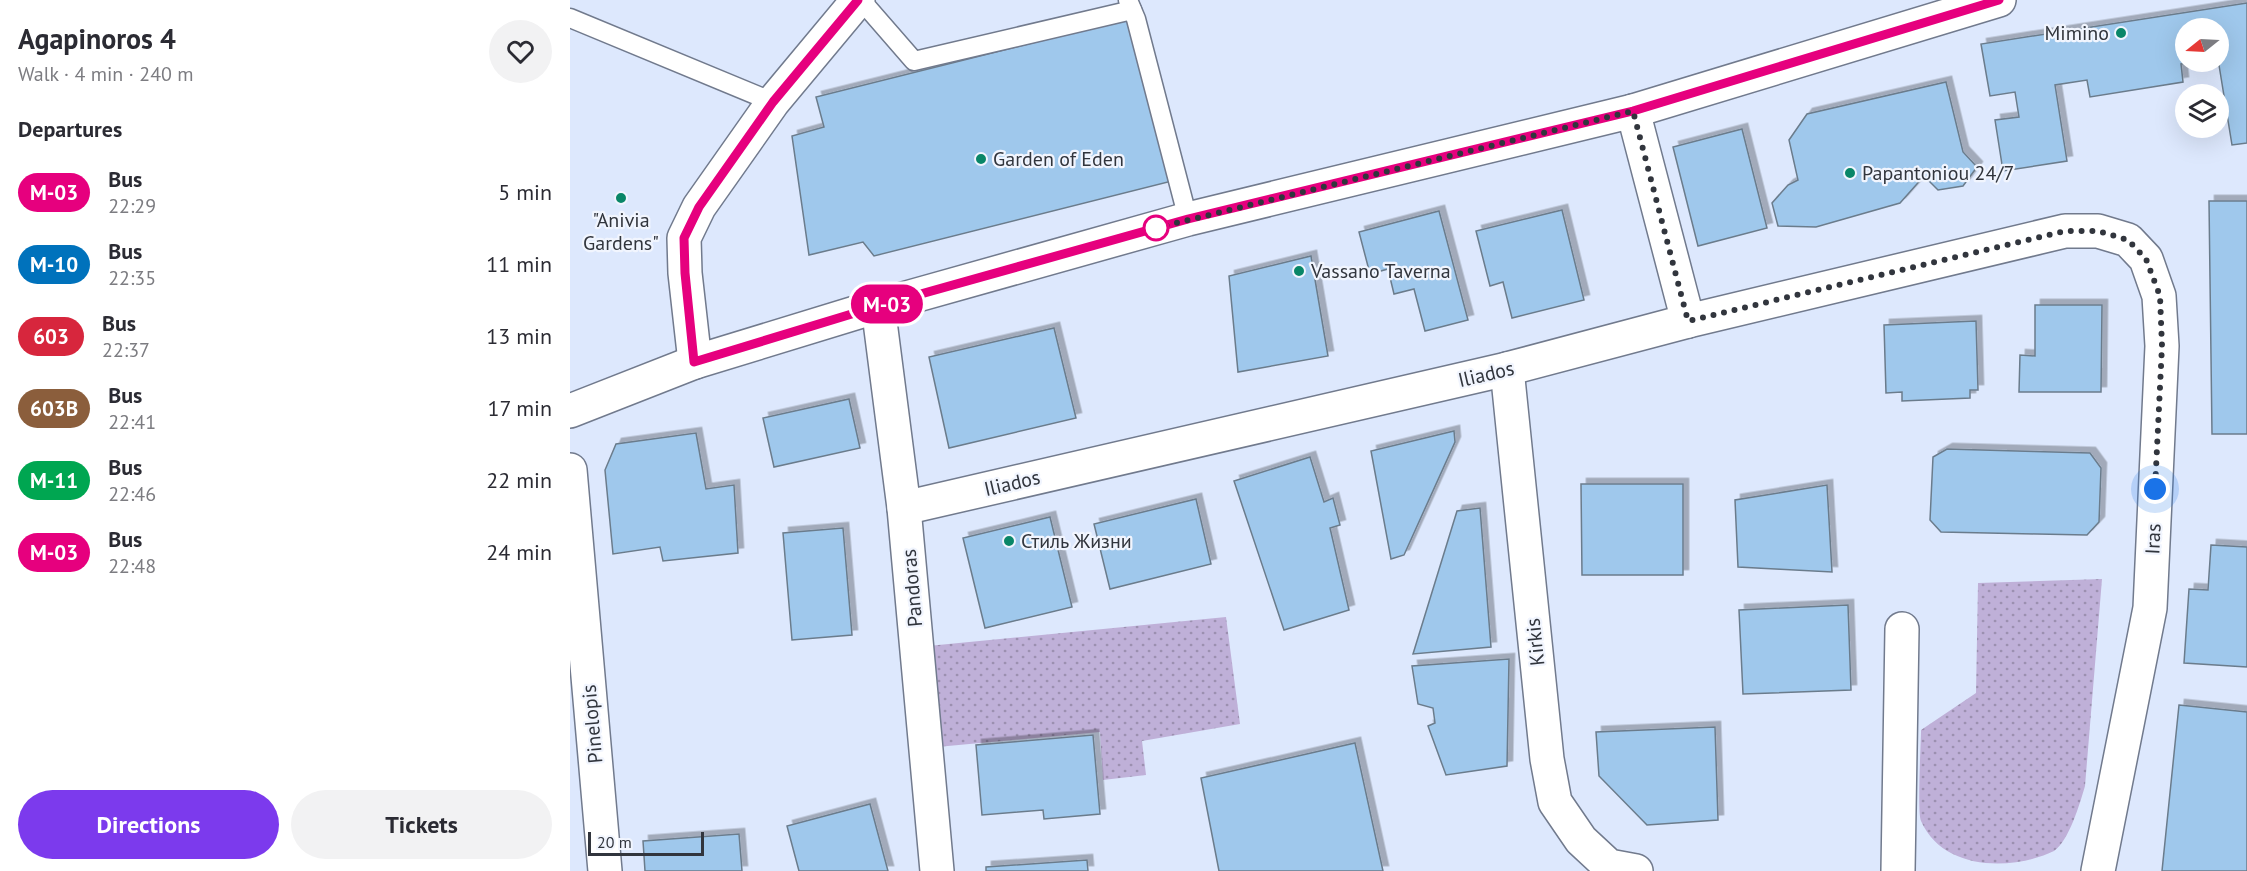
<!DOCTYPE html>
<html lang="en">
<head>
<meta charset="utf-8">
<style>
  :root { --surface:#fff; --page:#f2f2f3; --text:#2b2b33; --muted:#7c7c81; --accent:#7c3aed }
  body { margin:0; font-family:"PT Sans",sans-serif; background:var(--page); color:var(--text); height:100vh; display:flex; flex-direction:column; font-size:22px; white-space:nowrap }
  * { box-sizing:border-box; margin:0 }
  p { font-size:20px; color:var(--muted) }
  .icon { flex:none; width:33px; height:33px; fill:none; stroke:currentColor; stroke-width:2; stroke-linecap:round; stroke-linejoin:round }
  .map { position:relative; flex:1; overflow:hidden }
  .drawer { display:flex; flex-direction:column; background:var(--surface); width:570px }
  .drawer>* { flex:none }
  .badge { padding:0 12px; border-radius:20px; font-size:21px; line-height:39px }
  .needle { width:39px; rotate:252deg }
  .buttons { position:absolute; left:1605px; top:18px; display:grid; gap:12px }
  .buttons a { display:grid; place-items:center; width:54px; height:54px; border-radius:50%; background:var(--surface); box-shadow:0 6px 24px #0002; font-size:30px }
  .scale { position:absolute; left:18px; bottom:15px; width:116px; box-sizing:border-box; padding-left:6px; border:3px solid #31353d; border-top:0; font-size:16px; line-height:21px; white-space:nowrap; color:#31353d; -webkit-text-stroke:4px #f1f5fe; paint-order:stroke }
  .you { position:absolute; width:30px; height:30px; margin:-15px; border:4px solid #fff; border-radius:50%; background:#1a73e8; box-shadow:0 0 0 9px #1a73e833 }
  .map>.badge { position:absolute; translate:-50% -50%; box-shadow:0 0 0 3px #fff }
  h2 { padding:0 18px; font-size:22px; line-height:54px }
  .round { display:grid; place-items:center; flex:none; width:63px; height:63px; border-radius:32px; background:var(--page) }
  .head { display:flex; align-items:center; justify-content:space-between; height:102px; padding:0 18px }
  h1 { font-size:28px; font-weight:700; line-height:45px }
  .button { display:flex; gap:12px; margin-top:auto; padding:12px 18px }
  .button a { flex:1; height:69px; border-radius:36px; background:var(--accent); color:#fff; font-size:24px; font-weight:700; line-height:69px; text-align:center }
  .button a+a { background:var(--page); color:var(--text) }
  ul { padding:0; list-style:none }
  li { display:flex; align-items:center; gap:18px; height:72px; padding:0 18px }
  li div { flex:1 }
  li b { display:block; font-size:22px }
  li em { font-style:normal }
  li .badge { min-width:66px; font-weight:700; text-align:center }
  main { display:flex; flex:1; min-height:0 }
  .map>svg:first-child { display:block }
  .park { fill:url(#park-dots) }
  .building { fill:#9fc8ec; stroke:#6b7c8c; stroke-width:1.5; filter:url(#shadow) }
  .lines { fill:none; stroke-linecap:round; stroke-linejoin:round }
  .service-casing { stroke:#717a8d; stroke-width:21 }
  .minor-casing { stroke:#717a8d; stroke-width:36 }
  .tertiary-casing { stroke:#717a8d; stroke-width:36 }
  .secondary-casing { stroke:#717a8d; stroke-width:36 }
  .service { stroke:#fff; stroke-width:18 }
  .minor { stroke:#fff; stroke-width:33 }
  .tertiary { stroke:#fff; stroke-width:33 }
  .secondary { stroke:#fff; stroke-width:33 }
  .line-casing { stroke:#fff; stroke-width:14 }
  .line { stroke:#e6007e; stroke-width:9 }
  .walk { stroke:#31353d; stroke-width:6; stroke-dasharray:0 10.8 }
  .poi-dot { fill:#098668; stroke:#f1f5fe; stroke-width:2 }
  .stop-dot { fill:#fff; stroke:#e6007e; stroke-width:3 }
  .labels { text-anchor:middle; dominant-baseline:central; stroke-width:4.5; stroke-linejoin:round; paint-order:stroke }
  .poi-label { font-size:20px; fill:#31353d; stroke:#f1f5fe; text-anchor:start }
  .street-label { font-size:20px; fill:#31353d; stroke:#f1f5fe }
</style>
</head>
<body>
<main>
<section class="drawer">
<div class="head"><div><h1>Agapinoros 4</h1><p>Walk · 4 min · 240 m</p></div><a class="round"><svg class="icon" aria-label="heart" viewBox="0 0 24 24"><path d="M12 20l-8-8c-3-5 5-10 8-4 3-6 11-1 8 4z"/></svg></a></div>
<h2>Departures</h2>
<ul>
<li><span class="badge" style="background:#e6007e;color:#fff">M-03</span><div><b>Bus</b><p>22:29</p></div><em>5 min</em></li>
<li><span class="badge" style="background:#0072bc;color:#fff">M-10</span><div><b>Bus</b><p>22:35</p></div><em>11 min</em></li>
<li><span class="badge" style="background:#d7263d;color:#fff">603</span><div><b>Bus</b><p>22:37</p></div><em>13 min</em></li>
<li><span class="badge" style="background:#8b5e3c;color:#fff">603B</span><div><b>Bus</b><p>22:41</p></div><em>17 min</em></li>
<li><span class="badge" style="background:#00a651;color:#fff">M-11</span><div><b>Bus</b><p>22:46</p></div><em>22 min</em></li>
<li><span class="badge" style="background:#e6007e;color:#fff">M-03</span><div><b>Bus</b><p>22:48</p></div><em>24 min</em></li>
</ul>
<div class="button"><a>Directions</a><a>Tickets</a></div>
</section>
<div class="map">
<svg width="1677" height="871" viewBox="0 0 1677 871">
  <defs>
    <pattern id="park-dots" width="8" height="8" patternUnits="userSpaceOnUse" patternTransform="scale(1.5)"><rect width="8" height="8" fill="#bfb0d8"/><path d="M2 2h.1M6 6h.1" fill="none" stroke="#9c90b0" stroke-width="1.8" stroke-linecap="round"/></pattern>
    <filter id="shadow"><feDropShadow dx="5.5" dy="-5.5" stdDeviation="0" flood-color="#0004"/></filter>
  </defs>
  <rect width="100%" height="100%" fill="#dde8fd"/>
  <g class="park">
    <path d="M 1532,579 L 1515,786 C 1510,803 1499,841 1484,851 C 1442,871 1373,871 1351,821 C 1347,812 1351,745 1351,730 L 1406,693 L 1408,583 Z"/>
    <path d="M 656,617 L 670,724 L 572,741 L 576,775 L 533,780 L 530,732 L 367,747 L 358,646 Z"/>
  </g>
  <g class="building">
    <path d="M 1677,3 L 1677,143 L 1662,145 L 1648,59 L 1648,28 L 1616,28 L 1616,62 L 1629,62 L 1611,64 L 1613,82 L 1520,97 L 1517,80 L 1485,85 L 1497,161 L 1433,171 L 1425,120 L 1449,117 L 1445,92 L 1420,96 L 1411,44 Z"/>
    <path d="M 562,18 L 602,181 L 304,256 L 293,242 L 239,255 L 222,136 L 254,127 L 246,97 Z"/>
    <path d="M 1376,82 L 1393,152 L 1407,167 L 1393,186 L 1368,190 L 1354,176 L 1330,203 L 1246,227 L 1208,226 L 1202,203 L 1218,185 L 1228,180 L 1219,140 L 1237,114 Z"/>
    <path d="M 1172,129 L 1197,228 L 1128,246 L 1103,147 Z"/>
    <path d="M 1639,201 L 1677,201 L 1677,434 L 1642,434 Z"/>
    <path d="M 992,210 L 1014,300 L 942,318 L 933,282 L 920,286 L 906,231 Z"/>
    <path d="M 869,211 L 898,320 L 855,331 L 844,289 L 824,294 L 818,269 L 800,274 L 789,232 Z"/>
    <path d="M 741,256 L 758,356 L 668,372 L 659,276 Z"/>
    <path d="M 1465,305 L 1532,305 L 1531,392 L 1449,392 L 1450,355 L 1465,356 Z"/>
    <path d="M 1406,321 L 1408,390 L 1400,390 L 1400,398 L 1332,401 L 1332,392 L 1316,393 L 1314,325 Z"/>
    <path d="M 484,328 L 506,418 L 379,448 L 359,357 Z"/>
    <path d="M 279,399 L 290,448 L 204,467 L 193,418 Z"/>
    <path d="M 884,431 L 885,442 L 834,555 L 821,559 L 801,451 Z"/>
    <path d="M 126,433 L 136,489 L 164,485 L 168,553 L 93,561 L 90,547 L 43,554 L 35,470 L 46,444 Z"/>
    <path d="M 1377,449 L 1520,453 L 1531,468 L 1529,522 L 1517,535 L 1371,532 L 1360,520 L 1363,457 Z"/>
    <path d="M 740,457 L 754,502 L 763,498 L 770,525 L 760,528 L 779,610 L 714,630 L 664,481 Z"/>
    <path d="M 1011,484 L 1113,484 L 1113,575 L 1012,575 Z"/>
    <path d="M 1257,485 L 1262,572 L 1168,567 L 1165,500 Z"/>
    <path d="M 626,499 L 641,564 L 540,589 L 524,524 Z"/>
    <path d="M 910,508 L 921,647 L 843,654 L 887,511 Z"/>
    <path d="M 480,517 L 502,607 L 415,628 L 393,538 Z"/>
    <path d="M 273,528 L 282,635 L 222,640 L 213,533 Z"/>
    <path d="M 1641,545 L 1677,547 L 1677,667 L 1614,663 L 1619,589 L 1638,590 Z"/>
    <path d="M 1278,605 L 1281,690 L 1173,694 L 1169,610 Z"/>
    <path d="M 939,659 L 937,766 L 876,775 L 858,726 L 865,723 L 863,708 L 848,704 L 842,666 Z"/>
    <path d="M 1609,705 L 1677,712 L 1677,871 L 1592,871 Z"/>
    <path d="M 1145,727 L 1148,820 L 1077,825 L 1029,776 L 1026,732 Z"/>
    <path d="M 523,735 L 530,814 L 474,819 L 473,810 L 412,815 L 406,745 Z"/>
    <path d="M 785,743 L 813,871 L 649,871 L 631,778 Z"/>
    <path d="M 300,804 L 318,871 L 229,871 L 217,826 Z"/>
    <path d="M 169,834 L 172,871 L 75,871 L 73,841 Z"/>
    <path d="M 517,860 L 518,871 L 416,871 L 416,867 Z"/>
  </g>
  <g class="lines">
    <defs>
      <g id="service">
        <path d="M 291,0 L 344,61 L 562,10"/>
        <path d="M 558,0 L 566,19 L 618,219"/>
        <path d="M 0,18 L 203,102"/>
      </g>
      <g id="minor">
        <path d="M 1063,111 L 1118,321"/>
        <path d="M 308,306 L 334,508 L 367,871"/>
        <path d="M 937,369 L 977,759 L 985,802 L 1011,840 L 1039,866 L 1066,871"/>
        <path d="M 0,470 L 35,871"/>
        <path d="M 334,508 L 937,369 L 1118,321 L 1495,231 L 1528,231 L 1558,240 L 1576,259 L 1589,296 L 1592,346 L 1580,608 L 1528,871"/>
        <path d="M 1328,871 L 1332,629"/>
      </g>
      <path id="tertiary" d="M 125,362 L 115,273 L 114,238 L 129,207 L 203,102 L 288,0"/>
      <path id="secondary" d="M 0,411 L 125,362 L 308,306 L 618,219 L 1063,111 L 1429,0"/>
    </defs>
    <use href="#service" class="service-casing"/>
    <use href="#minor" class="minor-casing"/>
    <use href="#tertiary" class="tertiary-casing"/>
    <use href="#secondary" class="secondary-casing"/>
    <use href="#service" class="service"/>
    <use href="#minor" class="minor"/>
    <use href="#tertiary" class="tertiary"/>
    <use href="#secondary" class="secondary"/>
  </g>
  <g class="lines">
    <defs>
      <path id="line" d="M 288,0 L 203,102 L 129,207 L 114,238 L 115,273 L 124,362 L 308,306 L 618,219 L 1063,111 L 1429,0"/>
    </defs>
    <use href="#line" class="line-casing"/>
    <use href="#line" class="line"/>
    <path class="walk" d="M 586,228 L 1063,111 L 1118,321 L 1495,231 L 1528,231 L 1558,240 L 1576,259 L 1590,296 L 1592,346 L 1585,489"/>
  </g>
  <g class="poi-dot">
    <circle cx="1551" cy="33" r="6"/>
    <circle cx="411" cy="159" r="6"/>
    <circle cx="1280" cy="173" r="6"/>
    <circle cx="51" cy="198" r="6"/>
    <circle cx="729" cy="271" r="6"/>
    <circle cx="439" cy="541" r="6"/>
  </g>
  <circle class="stop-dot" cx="586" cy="228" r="12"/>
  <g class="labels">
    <g class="poi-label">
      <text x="1539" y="33" text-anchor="end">Mimino</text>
      <text x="423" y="159">Garden of Eden</text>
      <text x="1292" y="173">Papantoniou 24/7</text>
      <text x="51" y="220" text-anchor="middle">"Anivia<tspan x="51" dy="23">Gardens"</tspan></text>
      <text x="741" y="271">Vassano Taverna</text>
      <text x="451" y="541">Стиль Жизни</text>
    </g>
    <g class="street-label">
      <text transform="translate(916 374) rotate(-13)">Iliados</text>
      <text transform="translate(442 483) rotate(-13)">Iliados</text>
      <text transform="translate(1583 539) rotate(-87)">Iras</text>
      <text transform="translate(342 588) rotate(-95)">Pandoras</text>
      <text transform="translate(965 642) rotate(-96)">Kirkis</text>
      <text transform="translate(22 724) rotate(-95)">Pinelopis</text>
    </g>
  </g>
</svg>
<div class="buttons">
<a><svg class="needle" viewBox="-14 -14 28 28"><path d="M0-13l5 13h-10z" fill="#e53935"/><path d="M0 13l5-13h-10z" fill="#7c7c81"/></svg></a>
<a><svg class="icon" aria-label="layers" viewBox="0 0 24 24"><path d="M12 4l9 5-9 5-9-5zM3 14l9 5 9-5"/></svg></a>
</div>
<div class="scale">20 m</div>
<div class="you" style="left:1585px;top:489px"></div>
<b class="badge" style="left:317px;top:304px;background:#e6007e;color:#fff">M-03</b>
</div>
</main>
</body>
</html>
